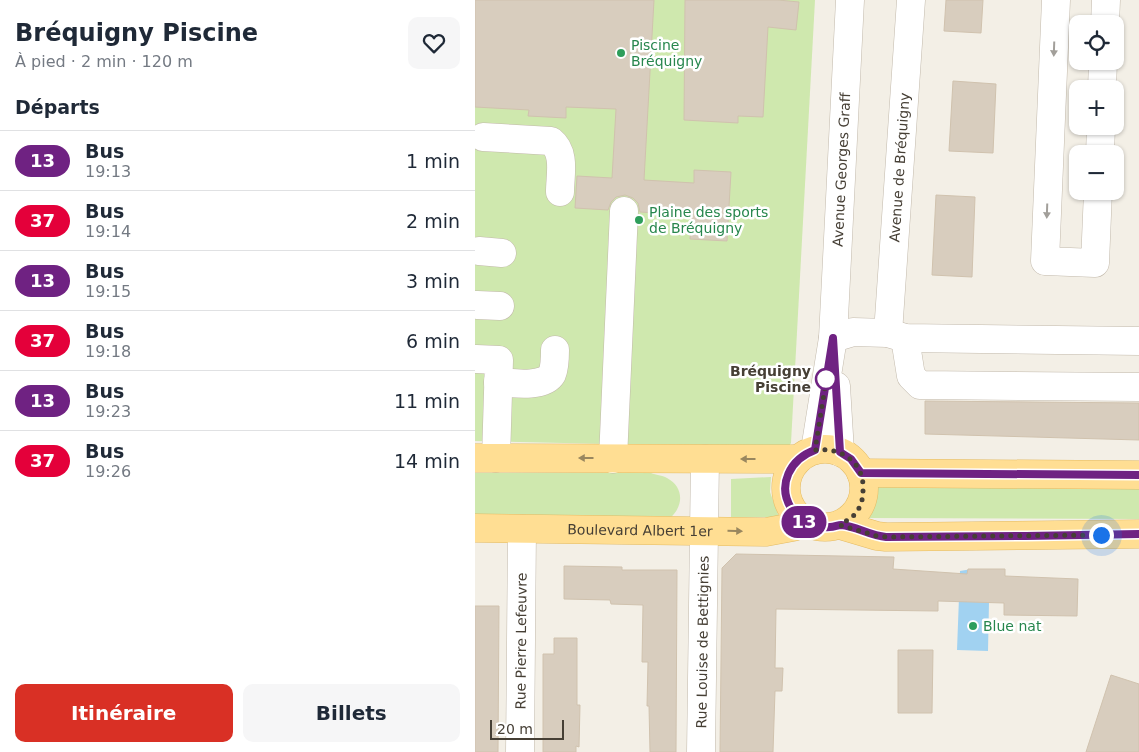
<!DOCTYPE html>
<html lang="fr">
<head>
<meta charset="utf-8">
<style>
  :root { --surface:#fff; --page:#f6f6f7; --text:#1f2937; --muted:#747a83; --line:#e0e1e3; --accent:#d93025 }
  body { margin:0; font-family:"DejaVu Sans",sans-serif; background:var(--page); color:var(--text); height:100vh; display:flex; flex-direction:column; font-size:19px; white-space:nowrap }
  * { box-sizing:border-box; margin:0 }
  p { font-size:16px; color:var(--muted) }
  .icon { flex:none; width:28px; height:28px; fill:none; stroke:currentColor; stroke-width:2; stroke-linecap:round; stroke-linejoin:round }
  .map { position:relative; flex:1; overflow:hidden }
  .side { display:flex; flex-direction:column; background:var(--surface); width:475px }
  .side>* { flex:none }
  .badge { padding:0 10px; border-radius:16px; font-size:18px; line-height:32px }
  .fabs { position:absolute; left:594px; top:15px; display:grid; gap:10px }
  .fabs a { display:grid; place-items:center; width:55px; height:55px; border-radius:10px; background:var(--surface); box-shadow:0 1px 4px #0004; font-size:25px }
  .scale { position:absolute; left:15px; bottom:12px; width:74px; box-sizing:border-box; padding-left:5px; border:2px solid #463f35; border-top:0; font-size:14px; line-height:18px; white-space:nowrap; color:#463f35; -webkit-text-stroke:4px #fff; paint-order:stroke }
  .you { position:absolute; width:25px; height:25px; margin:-12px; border:4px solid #fff; border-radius:50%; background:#1a73e8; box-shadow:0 0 0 8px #1a73e833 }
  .map>.badge { position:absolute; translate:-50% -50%; box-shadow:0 0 0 2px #fff }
  h2 { padding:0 15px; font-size:19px; line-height:45px }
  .round { display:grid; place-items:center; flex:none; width:52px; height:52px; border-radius:10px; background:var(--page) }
  .headline { display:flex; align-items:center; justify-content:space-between; height:85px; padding:0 15px }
  h1 { font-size:24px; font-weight:700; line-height:38px }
  .action { display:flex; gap:10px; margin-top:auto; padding:10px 15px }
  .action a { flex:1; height:58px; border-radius:10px; background:var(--accent); color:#fff; font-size:20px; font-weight:700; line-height:58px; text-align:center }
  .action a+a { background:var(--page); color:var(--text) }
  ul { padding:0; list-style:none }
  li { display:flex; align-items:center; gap:15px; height:60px; padding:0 15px; border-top:1px solid var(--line) }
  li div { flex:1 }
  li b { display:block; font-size:19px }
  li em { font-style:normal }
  li .badge { min-width:55px; font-weight:700; text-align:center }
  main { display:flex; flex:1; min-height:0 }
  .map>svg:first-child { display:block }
  .green { fill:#cfe8ae }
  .water { fill:#a1d2f1 }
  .building { fill:#d8cdbe; stroke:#d0c2ae }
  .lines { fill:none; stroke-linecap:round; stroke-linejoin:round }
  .minor-casing { stroke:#c2b9ab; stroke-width:29 }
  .major-casing { stroke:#e4bb63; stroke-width:29 }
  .minor { stroke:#fff; stroke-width:28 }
  .major { stroke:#ffde93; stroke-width:28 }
  .oneway { fill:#a29f9a }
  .oneway2 { fill:#99875f }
  .line-casing { stroke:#fff; stroke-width:11 }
  .line { stroke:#6f2282; stroke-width:8 }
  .walk { stroke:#463f35; stroke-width:5; stroke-dasharray:0 9 }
  .leisure-dot { fill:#2e9e5b; stroke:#fff; stroke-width:2 }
  .stop-dot { fill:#fff; stroke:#6f2282; stroke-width:2.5 }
  .labels { text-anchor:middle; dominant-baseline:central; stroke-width:5; stroke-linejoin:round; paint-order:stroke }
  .leisure-label { font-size:14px; fill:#27864d; stroke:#fff; text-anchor:start }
  .street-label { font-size:14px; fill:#463f35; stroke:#fff }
  .stop-label { font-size:14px; font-weight:bold; fill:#463f35; stroke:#fff; text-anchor:end }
</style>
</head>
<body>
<main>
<section class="side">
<div class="headline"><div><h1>Bréquigny Piscine</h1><p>À pied · 2 min · 120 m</p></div><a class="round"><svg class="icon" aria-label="heart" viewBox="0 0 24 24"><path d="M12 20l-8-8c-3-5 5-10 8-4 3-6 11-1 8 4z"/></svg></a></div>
<h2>Départs</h2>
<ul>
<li><span class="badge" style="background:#6f2282;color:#fff">13</span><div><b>Bus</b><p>19:13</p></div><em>1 min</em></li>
<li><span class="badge" style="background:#e4003a;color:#fff">37</span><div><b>Bus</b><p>19:14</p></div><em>2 min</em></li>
<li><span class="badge" style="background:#6f2282;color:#fff">13</span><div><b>Bus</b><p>19:15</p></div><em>3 min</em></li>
<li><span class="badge" style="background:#e4003a;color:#fff">37</span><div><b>Bus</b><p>19:18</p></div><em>6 min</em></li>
<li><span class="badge" style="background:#6f2282;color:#fff">13</span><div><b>Bus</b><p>19:23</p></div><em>11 min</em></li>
<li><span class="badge" style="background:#e4003a;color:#fff">37</span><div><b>Bus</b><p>19:26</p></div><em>14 min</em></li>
</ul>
<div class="action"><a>Itinéraire</a><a>Billets</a></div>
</section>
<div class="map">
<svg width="664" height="752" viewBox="0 0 664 752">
  <rect width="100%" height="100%" fill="#f3efe6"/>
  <g class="green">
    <path d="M 0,0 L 340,0 L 316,443 L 313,448 L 0,441 Z"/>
    <path d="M 0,473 L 176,473 C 181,475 187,475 192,478 C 209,487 209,506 195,518 L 0,516 Z"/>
    <path d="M 296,477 L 295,492 L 304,517 L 256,517 L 256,479 Z"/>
    <path d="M 397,485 L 664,488 L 664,519 L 393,518 L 396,505 Z"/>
  </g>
  <path class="water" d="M 497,569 L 492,602 L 514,602 L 513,651 L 482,650 L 485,571 Z"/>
  <g class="building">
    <path d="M 0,0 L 179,0 L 169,180 L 219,183 L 219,170 L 256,172 L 252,241 L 215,239 L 217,215 L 165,212 L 163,203 L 158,198 L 150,195 L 141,197 L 136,202 L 133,210 L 100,208 L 102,176 L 137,178 L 141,109 L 91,107 L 91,118 L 53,116 L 54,110 L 0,107 Z"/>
    <path d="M 210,0 L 303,0 L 324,2 L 321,30 L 293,27 L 288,117 L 263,116 L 263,123 L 209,120 Z"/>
    <path d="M 471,0 L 508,0 L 506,33 L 469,31 Z"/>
    <path d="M 478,81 L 521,84 L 518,153 L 474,151 Z"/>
    <path d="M 461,195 L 500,197 L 497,277 L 457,275 Z"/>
    <path d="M 450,401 L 664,403 L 664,440 L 450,434 Z"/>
    <path d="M 261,554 L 419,557 L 418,569 L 492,574 L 493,569 L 530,569 L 530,576 L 603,579 L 602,616 L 529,615 L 529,603 L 463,601 L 463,611 L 301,609 L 300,668 L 308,668 L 307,691 L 300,691 L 298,752 L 245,752 L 247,568 Z"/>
    <path d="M 89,566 L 147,567 L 147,570 L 202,570 L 201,752 L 175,752 L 174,706 L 172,706 L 173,662 L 167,662 L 168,605 L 136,604 L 135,600 L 89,599 Z"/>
    <path d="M 0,606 L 24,606 L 23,752 L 0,752 Z"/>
    <path d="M 79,638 L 102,638 L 102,705 L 105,705 L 104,747 L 101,746 L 101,752 L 68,752 L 68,654 L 79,654 Z"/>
    <path d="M 423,650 L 458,650 L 457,713 L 423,713 Z"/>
    <path d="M 636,675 L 664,684 L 664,752 L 611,752 Z"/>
  </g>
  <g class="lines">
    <defs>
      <g id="minor">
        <path d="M 581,0 L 570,261 L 620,263 L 623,191"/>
        <path d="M 630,24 L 631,0"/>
        <path d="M 627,89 L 628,61"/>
        <path d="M 8,137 L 76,141 C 91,153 85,175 85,192"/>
        <path d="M 625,154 L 626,126"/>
        <path d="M 4,251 L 27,253"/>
        <path d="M 2,305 L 25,306"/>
        <path id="s1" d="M 413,333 L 436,0"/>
        <path d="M 358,338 L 378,332 L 413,333 L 430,338 L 664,341"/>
        <path d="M 430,338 L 436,376 L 445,385 L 664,387"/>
        <path d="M 1,359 L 24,360 L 21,458"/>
        <path d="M 23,382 C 36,383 69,388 77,374 C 80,367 80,358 80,350"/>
        <path d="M 361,386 L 365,452"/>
        <path id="s2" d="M 340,450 L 358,338 L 375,0"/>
        <path d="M 138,459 L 149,211"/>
        <path id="s3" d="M 45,752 L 47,529"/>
        <path id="s4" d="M 226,752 L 230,459"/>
      </g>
      <g id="major">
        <circle cx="350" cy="488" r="39"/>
        <path d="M 0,458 L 322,459"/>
        <path d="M 386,473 L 664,475"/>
        <path d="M 365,525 L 402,536 L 411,537 L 664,534"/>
        <path id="s5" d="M 0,528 L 291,532 L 318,527 L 329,523"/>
      </g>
    </defs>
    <use href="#minor" class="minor-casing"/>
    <use href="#major" class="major-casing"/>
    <use href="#minor" class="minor"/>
    <use href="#major" class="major"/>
  </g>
  <defs><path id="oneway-solid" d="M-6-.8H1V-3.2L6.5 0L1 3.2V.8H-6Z" transform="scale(1.25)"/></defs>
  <g class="oneway">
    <use href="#oneway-solid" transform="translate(579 49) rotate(92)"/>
    <use href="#oneway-solid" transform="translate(572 211) rotate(92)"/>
  </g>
  <g class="oneway2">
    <use href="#oneway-solid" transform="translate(111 458) rotate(-180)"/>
    <use href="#oneway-solid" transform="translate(273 459) rotate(-180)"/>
    <use href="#oneway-solid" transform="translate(260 531) rotate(1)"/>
  </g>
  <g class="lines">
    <defs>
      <path id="line" d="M 664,475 L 386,473 L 376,459 L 365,452 L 358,338 L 340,450 C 315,459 302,485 316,508 C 320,514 323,519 329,522 C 337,527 346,528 355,527 C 359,527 363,525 366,525 C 381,526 395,536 411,537 L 551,536 L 664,534"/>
    </defs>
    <use href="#line" class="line-casing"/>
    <use href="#line" class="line"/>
    <path class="walk" d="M 351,379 L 352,375 L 340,450 C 366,447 390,462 388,491 C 388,499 386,506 381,513 C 377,518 371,521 365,525 L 402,536 L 411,537 L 626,535"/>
  </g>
  <g class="leisure-dot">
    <circle cx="146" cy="53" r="5"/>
    <circle cx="164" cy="220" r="5"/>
    <circle cx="498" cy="626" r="5"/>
  </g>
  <circle class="stop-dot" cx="351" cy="379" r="10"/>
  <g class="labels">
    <g class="leisure-label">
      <text x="156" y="45">Piscine<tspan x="156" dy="16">Bréquigny</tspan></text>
      <text x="174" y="212">Plaine des sports<tspan x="174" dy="16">de Bréquigny</tspan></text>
      <text x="508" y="626">Blue nat</text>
    </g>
    <g class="street-label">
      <text stroke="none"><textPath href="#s1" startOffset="166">Avenue de Bréquigny</textPath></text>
      <text stroke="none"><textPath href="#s2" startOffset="282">Avenue Georges Graff</textPath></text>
      <text stroke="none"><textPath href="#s5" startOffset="165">Boulevard Albert 1er</textPath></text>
      <text stroke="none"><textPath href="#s3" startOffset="111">Rue Pierre Lefeuvre</textPath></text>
      <text stroke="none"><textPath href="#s4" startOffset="110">Rue Louise de Bettignies</textPath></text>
    </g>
    <g class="stop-label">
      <text x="336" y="371">Bréquigny<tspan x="336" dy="16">Piscine</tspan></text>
    </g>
  </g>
</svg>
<div class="fabs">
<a><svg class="icon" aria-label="locate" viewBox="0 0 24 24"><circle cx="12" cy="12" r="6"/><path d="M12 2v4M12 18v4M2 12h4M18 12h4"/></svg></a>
<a>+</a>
<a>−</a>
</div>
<div class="scale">20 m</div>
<div class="you" style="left:626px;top:535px"></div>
<b class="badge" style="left:329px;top:522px;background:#6f2282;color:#fff">13</b>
</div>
</main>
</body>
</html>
